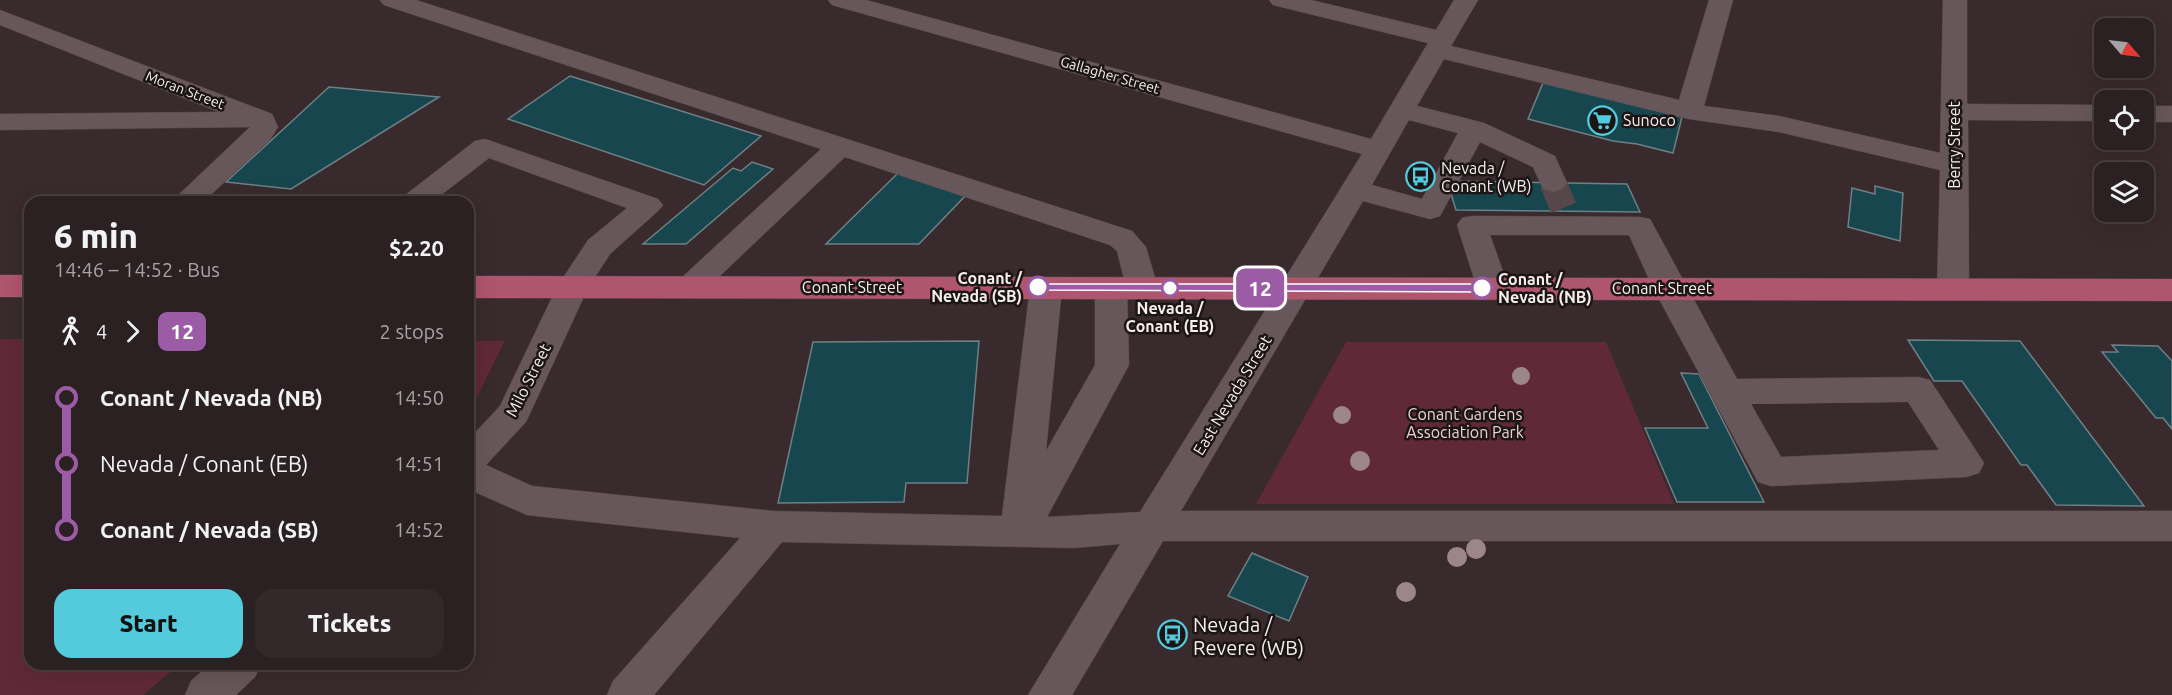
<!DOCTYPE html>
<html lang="en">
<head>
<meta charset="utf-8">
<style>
  :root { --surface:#2b2022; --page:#33282a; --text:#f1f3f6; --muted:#a6a3a5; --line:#473e40; --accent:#54cadd }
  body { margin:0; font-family:Ubuntu,sans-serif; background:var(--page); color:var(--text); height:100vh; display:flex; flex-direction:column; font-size:22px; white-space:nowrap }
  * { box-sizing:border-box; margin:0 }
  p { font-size:20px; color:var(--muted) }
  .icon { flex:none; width:33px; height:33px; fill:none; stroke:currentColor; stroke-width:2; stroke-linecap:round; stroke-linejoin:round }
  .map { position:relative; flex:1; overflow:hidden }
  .drawer { position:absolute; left:24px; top:196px; width:450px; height:474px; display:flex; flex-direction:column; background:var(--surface); border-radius:18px; box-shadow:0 6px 24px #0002,0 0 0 2px var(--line) }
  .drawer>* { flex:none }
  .badge { padding:0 12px; border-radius:9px; font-size:21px; line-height:39px }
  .needle { width:39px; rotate:118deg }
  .buttons { position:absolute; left:2094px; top:18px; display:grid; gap:12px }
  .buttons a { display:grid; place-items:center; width:60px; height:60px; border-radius:12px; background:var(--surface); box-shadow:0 6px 24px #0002,0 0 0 2px var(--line); font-size:30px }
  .map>.badge { position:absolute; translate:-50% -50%; box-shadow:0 0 0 3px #fff }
  .legs { display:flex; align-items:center; gap:9px; height:66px; padding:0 30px; font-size:20px }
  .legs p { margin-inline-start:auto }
  .head { display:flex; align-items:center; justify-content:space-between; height:102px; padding:0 30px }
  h1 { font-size:33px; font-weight:800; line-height:45px }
  .cta { display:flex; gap:12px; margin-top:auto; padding:12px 30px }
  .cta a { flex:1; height:69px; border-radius:18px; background:var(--accent); color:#111; font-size:24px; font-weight:800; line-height:69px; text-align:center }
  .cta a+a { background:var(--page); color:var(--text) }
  ul { padding:0 30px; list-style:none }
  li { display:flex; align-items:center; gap:21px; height:66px; font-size:22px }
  li i { display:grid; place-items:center; width:9px; height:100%; margin:0 8px; background:currentColor }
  li i::after { content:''; width:15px; height:15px; margin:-8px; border:4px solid; border-radius:50%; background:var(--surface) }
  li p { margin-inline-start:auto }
  li:first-child i { background:linear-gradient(#0000 50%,currentColor 0) }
  li:last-child i { background:linear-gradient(currentColor 50%,#0000 0) }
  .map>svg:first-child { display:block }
  .green { fill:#602938 }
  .building { fill:#17464e; stroke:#6e8084; stroke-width:1.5 }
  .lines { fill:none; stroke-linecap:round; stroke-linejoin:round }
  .minor-tunnel { stroke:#56474a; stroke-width:27; stroke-dasharray:27 14; stroke-linecap:butt }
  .minor-casing { stroke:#544749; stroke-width:1 }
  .major-casing { stroke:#544749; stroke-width:1 }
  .minor { fill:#68575a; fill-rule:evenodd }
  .major { fill:#af556e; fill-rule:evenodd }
  .tree { fill:#9c868a }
  .line-1 { fill:#9b5ba5; stroke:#fff; stroke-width:1.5 }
  .stop-1-dot { fill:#fff; stroke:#9b5ba5; stroke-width:3 }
  .labels { text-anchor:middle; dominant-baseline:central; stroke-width:5; stroke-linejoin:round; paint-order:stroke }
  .far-street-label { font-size:14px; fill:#f7edef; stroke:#1c1516 }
  .poi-label { font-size:16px; fill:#f7edef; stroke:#1c1516; text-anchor:start }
  .street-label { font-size:16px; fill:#f7edef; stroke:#1c1516 }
  .stop-label { font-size:16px; font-weight:bold; fill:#f7edef; stroke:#1c1516; text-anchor:end }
  .park-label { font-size:16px; fill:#edd1d6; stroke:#1c1516 }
  .near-poi-label { font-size:20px; fill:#f7edef; stroke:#1c1516; text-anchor:start }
</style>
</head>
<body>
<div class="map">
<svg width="2172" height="695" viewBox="0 0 2172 695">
  <rect width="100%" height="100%" fill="#392a2d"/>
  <g class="green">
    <path d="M 0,339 L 30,339 L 30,664 L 179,665 L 143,695 L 0,695 Z"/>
    <path d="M 468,341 L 505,341 L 468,415 Z"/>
    <path d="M 1346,342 L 1606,342 L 1674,504 L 1256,504 Z"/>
  </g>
  <g class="building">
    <path d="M 570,76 L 761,136 L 704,185 L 508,119 Z"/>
    <path d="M 1543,83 L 1682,117 L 1673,153 L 1637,144 L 1613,141 L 1528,119 Z"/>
    <path d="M 329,87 L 439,97 L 291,189 L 226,182 Z"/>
    <path d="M 752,162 L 773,169 L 686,244 L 643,244 L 733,168 L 741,171 Z"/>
    <path d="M 899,172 L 967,194 L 919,244 L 826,244 Z"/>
    <path d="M 1447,181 L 1627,184 L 1640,212 L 1456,210 Z"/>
    <path d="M 1875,186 L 1903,193 L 1900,241 L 1848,227 L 1852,188 L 1875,194 Z"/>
    <path d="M 1908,340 L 2020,341 L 2144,506 L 2056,505 L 2027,465 L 2021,465 L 1962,381 L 1934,381 Z"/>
    <path d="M 979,341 L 967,483 L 906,483 L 904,502 L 778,503 L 813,342 Z"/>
    <path d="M 2112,345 L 2158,346 L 2172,361 L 2172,429 L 2163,418 L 2156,418 L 2102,352 L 2118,352 Z"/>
    <path d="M 1681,373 L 1699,374 L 1764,502 L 1677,502 L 1645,428 L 1708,428 Z"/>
    <path d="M 1252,553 L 1308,577 L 1289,621 L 1228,596 Z"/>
  </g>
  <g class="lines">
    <path class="minor-tunnel" d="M 1553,183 L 1565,211"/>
    <defs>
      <g id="minor">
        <path d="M 380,0 L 416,0 L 1132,231 L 1146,247 L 1158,288 L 1153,295 L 1142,299 L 1131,295 L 1127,289 L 1129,365 L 1047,517 L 1140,512 L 1362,154 L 832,5 L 828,0 L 866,0 L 1371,139 L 1428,43 L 1273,5 L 1269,0 L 1311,0 L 1436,30 L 1454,0 L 1478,0 L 1451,46 L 1679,100 L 1709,0 L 1733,0 L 1704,106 L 1779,116 L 1940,153 L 1943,0 L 1967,0 L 1967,104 L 2104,105 L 2104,121 L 1968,120 L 1969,289 L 1964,296 L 1953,300 L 1942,296 L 1937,289 L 1940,170 L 1779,132 L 1689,119 L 1444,59 L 1417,106 L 1484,123 L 1555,156 L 1567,183 L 1563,189 L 1553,192 L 1543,189 L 1533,167 L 1480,142 L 1440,216 L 1430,219 L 1363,201 L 1181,511 L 2172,511 L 2172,541 L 1163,541 L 1072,695 L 1028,695 L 1120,544 L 1074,548 L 782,542 L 654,695 L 607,695 L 613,681 L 740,538 L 527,515 L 468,489 L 468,440 L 500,406 L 557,287 L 588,240 L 627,208 L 489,158 L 432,202 L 400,202 L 404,196 L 475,141 L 485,139 L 658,199 L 663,205 L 658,211 L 610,254 L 588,288 L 526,422 L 486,465 L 532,486 L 773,511 L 1002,516 L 1030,288 L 1035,281 L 1046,277 L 1057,281 L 1062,288 L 1046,451 L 1095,365 L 1095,288 L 1100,281 L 1111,277 L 1122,281 L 1126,287 L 1117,251 L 1110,245 L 845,157 L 701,294 L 690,298 L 679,294 L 674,287 L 679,280 L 821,149 L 384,5 ZM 1409,120 L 1458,133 L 1422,199 L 1372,185 Z"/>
        <path d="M 0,10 L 272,114 L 278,127 L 270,140 L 203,202 L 171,202 L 250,127 L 0,130 L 0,114 L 219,112 L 0,25 Z"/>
        <rect x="2144" y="106" width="28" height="16"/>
        <path d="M 1472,216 L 1639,217 L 1650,219 L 1737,379 L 1918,377 L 1930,380 L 1984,463 L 1979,473 L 1966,477 L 1771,486 L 1758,482 L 1653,288 L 1629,235 L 1490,235 L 1509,288 L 1504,295 L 1493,299 L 1482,295 L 1477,288 L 1457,225 L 1462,218 ZM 1908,402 L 1939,450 L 1781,457 L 1751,404 Z"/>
        <path d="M 210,664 L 261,664 L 255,677 L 236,695 L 185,695 L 191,681 Z"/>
      </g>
      <g id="major">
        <rect x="0" y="275" width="30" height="22"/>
        <path d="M 468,276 L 2172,279 L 2172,301 L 468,298 Z"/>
      </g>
    </defs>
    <use href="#minor" class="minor-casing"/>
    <use href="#major" class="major-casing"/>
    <use href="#minor" class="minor"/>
    <use href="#major" class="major"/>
  </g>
  <g class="tree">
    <circle cx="1521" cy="376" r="9"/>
    <circle cx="1342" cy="415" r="9"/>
    <circle cx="1360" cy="461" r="10"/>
    <circle cx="1476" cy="549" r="10"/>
    <circle cx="1457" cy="557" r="10"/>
    <circle cx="1406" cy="592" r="10"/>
  </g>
  <path class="line-1" d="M 1038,284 L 1482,284 L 1487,288 L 1482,292 L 1034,290 L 1034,285 Z"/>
  <defs>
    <symbol id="supermarket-ring" viewBox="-11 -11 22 22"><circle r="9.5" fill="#1c1516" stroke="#54cadd" stroke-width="1.5"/><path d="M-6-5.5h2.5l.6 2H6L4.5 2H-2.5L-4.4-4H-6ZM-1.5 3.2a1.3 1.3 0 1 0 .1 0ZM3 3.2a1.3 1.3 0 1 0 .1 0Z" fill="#54cadd"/></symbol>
    <symbol id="bus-ring" viewBox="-11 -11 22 22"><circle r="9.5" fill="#1c1516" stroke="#54cadd" stroke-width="1.5"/><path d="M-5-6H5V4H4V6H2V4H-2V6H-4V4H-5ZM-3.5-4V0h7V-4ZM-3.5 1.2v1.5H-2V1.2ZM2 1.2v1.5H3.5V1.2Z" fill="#54cadd"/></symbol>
  </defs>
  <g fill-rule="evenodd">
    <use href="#supermarket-ring" x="1586" y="104" width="33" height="33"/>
    <use href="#bus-ring" x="1404" y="160" width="33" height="33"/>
    <use href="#bus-ring" x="1156" y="618" width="33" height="33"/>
  </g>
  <g class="stop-1-dot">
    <circle cx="1038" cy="287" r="10"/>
    <circle cx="1170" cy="288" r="8"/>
    <circle cx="1482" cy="288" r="10"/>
  </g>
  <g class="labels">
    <g class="far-street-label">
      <text transform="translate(1110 75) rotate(16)">Gallagher Street</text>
      <text transform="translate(185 90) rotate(21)">Moran Street</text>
    </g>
    <g class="poi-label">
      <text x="1623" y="120">Sunoco</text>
      <text x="1441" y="168">Nevada /<tspan x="1441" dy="18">Conant (WB)</tspan></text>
    </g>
    <g class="street-label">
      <text transform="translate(1954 145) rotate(-90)">Berry Street</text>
      <text x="852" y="287">Conant Street</text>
      <text x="1662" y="288">Conant Street</text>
      <text transform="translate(528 380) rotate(-63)">Milo Street</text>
      <text transform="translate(1232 395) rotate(-59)">East Nevada Street</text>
    </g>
    <g class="stop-label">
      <text x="1022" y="278">Conant /<tspan x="1022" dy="18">Nevada (SB)</tspan></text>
      <text x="1498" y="279" text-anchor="start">Conant /<tspan x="1498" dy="18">Nevada (NB)</tspan></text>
      <text x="1170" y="308" text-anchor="middle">Nevada /<tspan x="1170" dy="18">Conant (EB)</tspan></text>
    </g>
    <g class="park-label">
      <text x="1465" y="414">Conant Gardens<tspan x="1465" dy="18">Association Park</tspan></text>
    </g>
    <g class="near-poi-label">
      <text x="1193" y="624">Nevada /<tspan x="1193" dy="23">Revere (WB)</tspan></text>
    </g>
  </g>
</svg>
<div class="buttons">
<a><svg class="needle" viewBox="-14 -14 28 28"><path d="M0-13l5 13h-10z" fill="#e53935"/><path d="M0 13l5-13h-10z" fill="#a6a3a5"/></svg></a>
<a><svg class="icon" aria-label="locate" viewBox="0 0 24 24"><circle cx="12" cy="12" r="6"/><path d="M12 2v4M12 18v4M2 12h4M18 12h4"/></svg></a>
<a><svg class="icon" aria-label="layers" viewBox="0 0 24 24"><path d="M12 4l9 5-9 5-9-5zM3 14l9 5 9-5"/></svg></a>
</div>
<b class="badge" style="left:1260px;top:288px;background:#9b5ba5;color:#fff">12</b>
<section class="drawer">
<div class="head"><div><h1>6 min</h1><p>14:46 – 14:52 · Bus</p></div><b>$2.20</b></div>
<div class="legs"><svg class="icon" aria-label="walk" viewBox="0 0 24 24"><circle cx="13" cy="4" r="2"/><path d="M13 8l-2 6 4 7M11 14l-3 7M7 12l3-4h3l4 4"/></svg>4<svg class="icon" aria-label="forward" viewBox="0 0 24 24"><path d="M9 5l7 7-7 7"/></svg><b class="badge" style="background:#9b5ba5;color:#fff">12</b><p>2 stops</p></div>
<ul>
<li><i style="color:#9b5ba5"></i><b>Conant / Nevada (NB)</b><p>14:50</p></li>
<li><i style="color:#9b5ba5"></i><span>Nevada / Conant (EB)</span><p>14:51</p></li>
<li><i style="color:#9b5ba5"></i><b>Conant / Nevada (SB)</b><p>14:52</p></li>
</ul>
<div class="cta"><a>Start</a><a>Tickets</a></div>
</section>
</div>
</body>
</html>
